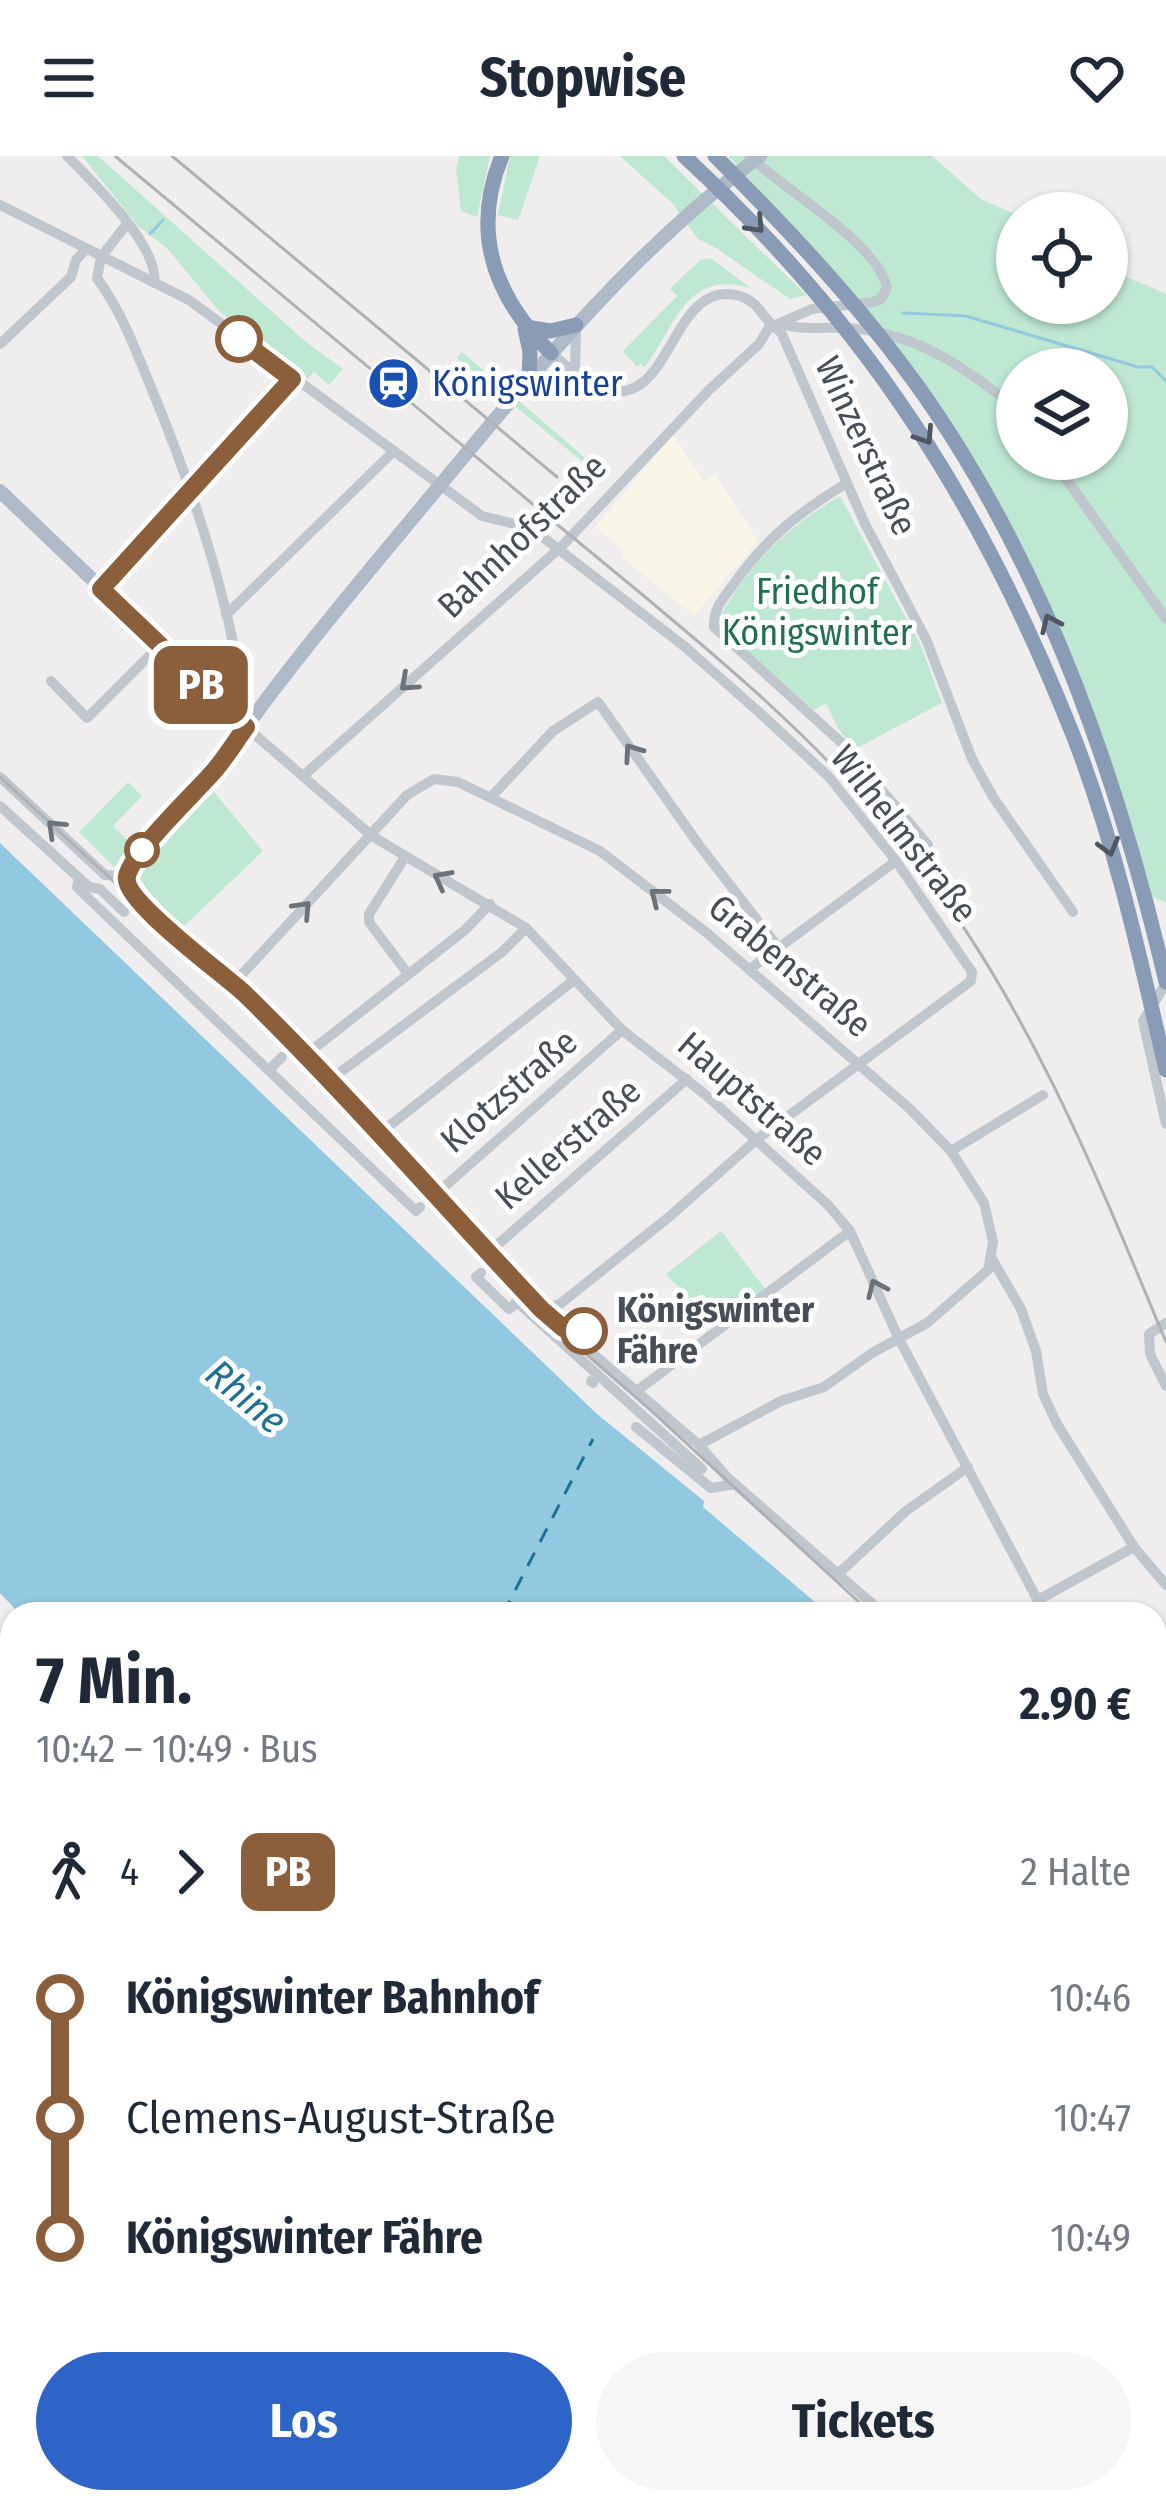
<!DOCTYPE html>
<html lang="de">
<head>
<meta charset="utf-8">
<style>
  :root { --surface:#fff; --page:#f6f6f7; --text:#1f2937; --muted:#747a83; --accent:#2e64c7 }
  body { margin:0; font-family:"Fira Sans Condensed",sans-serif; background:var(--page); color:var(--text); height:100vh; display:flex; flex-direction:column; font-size:45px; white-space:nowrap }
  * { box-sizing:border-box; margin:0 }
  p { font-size:39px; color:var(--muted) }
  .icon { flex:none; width:66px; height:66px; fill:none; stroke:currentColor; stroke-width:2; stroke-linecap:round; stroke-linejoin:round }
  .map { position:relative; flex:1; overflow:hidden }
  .sheet { position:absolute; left:0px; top:1446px; width:1167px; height:912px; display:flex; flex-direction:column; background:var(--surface); border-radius:36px 36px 0 0; box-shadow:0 3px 9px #0004 }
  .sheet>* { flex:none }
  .badge { padding:0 24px; border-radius:18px; font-size:42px; line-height:78px }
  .tools { position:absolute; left:996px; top:36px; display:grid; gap:24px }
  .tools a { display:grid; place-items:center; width:132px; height:132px; border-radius:50%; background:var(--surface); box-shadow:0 3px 9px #0004; font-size:60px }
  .map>.badge { position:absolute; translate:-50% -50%; box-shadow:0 0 0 6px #fff }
  .legs { display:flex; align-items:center; gap:18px; height:132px; padding:0 36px; font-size:39px }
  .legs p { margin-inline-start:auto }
  .head { display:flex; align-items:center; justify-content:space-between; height:204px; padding:0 36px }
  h1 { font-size:66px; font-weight:700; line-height:90px }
  .button { display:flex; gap:24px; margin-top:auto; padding:24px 36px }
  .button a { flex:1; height:138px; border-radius:72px; background:var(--accent); color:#fff; font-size:48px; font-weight:700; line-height:138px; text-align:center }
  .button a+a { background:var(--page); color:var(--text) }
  ul { padding:0 36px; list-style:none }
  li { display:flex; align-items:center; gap:42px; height:120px; font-size:45px }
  li i { display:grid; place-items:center; width:18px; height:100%; margin:0 15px; background:currentColor }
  li i::after { content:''; width:30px; height:30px; margin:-15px; border:9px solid; border-radius:50%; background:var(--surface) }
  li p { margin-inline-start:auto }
  li:first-child i { background:linear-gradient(#0000 50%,currentColor 0) }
  li:last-child i { background:linear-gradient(currentColor 50%,#0000 0) }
  header { display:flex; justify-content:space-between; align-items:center; height:156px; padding:0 36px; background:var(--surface); font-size:54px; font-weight:700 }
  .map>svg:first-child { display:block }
  .commercial { fill:#f9f5e7 }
  .green { fill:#bfe8d3; fill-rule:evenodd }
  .water { fill:#92c9e0 }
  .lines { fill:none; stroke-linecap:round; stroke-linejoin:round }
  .stream { stroke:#92c9e0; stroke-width:3 }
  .ferry { stroke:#1d7195; stroke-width:3; stroke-dasharray:15 12; stroke-linecap:butt }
  .minor { stroke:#bfc6cd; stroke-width:10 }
  .major { stroke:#afbac8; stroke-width:14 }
  .highway { stroke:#8a9bb6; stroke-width:15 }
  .tram { stroke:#afb1b6; stroke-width:3 }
  .rail { stroke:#afb1b6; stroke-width:3 }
  .oneway { stroke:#4e5660 }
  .oneway2 { stroke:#6b727a }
  .line-1-casing { stroke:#fff; stroke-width:27 }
  .line-1 { stroke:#8b5e3c; stroke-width:18 }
  .stop-1-dot { fill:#fff; stroke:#8b5e3c; stroke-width:6 }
  .labels { text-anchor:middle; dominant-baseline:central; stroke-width:10; stroke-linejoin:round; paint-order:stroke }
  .transit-label { font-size:36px; fill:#164399; stroke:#fff; text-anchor:start }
  .street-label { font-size:36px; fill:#474e57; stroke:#fff }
  .park-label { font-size:36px; fill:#216f4f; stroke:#fff }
  .stop-label { font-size:36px; font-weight:bold; fill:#474e57; stroke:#fff; text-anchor:start }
  .water-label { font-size:39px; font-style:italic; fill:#1d7195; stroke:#fff }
</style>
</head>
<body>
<header><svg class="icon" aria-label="menu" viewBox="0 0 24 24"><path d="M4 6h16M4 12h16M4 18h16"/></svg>Stopwise<svg class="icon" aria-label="heart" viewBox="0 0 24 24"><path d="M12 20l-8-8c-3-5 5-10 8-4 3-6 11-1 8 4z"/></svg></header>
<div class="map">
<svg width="1166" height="2358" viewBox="0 0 1166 2358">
  <rect width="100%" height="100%" fill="#efeded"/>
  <g class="commercial">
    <path d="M 673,279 L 704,325 L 715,318 L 758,385 L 694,460 L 620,400 L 624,395 L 595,371 Z"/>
    <path d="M 0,2157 L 12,2167 L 12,2251 L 0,2247 Z"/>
    <path d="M 0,2281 L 12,2286 L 12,2346 L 179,2348 L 175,2358 L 0,2358 Z"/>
  </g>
  <g class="green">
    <path d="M 82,0 L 98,0 L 306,186 L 343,213 L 329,229 L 314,216 L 308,223 L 219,155 L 167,92 L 138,70 Z"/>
    <path d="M 460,0 L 490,0 L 477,61 L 461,55 L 456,12 Z"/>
    <path d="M 510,0 L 540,0 L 518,64 L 498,59 Z"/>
    <path d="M 620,0 L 664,0 L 806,139 L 790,143 L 713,90 L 698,83 L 673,48 Z"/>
    <path d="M 728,0 L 932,0 L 981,43 L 1017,59 L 1017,147 L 1107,147 L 1107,112 L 1166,138 L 1166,747 L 1152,740 L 1099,573 L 1000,350 L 857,141 ZM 1017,213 L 1107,213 L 1107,303 L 1017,303 Z"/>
    <path d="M 710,102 L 751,132 C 685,113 676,170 645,211 L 641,208 L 637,211 L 623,195 L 677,140 L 670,133 L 700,104 Z"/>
    <path d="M 462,196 L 598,313 L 595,316 L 457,202 Z"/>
    <path d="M 840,340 L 921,490 L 942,547 L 855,593 L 839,574 L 826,547 L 814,554 L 723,474 L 719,463 C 749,407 786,372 840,340 Z"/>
    <path d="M 128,626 L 142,640 L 113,670 L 134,691 L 114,711 L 79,676 Z"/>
    <path d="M 214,636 L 263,695 L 182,772 L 138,735 C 137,696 188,660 214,636 Z"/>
    <path d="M 721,1075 L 766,1134 L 716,1172 L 666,1118 Z"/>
    <path d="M 0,1487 L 12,1499 L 12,1694 L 0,1689 Z"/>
  </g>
  <g class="water">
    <path d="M 0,687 L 597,1258 L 704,1345 L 703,1351 L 829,1458 L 20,1458 L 0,1437 Z"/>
    <path d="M 1155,1736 L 1166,1744 L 1166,2358 L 1053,2358 L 1040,2346 L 1155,2346 Z"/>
  </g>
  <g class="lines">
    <g class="stream">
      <path d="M 150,78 L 163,64"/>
      <path d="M 903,157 L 966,160 L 1138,211 L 1152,211 L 1166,225"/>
    </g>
    <path class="ferry" d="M 503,1458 L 593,1283"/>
    <g class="minor">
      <path d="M 67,0 C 92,25 160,91 154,127"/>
      <path d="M 749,0 C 783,33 879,88 887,132 L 881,143 L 873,146 L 812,153 L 773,170"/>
      <path d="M 0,49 L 189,144 L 482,360 L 531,372 L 684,490 L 760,557 L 829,621 L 896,705 L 972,816 L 971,825 L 756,984 L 669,1061 L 560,1148 L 541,1153"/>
      <path d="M 126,69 L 101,101 L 97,122 C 121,155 135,192 150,229 C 190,325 224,426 241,529"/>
      <path d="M 783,168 C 807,176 833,169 858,173 C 924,181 966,213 1017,253"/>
      <path d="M 0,188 L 71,121 L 76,104 L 86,93"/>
      <path d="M 551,197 C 566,209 579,223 597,231 C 674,263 668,119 740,140 C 761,146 764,167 781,176 L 865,368 L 926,483 L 972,603 L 993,641 L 1073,756"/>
      <path d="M 575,217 L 576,172"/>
      <path d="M 531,222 L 575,217"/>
      <path d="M 1052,303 L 1166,463"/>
      <path d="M 847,327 C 798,357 766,382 733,429 C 723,443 713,453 714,471 L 843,588 L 928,689"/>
      <path d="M 101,433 L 292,223"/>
      <path d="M 226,459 L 394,295"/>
      <path d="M 51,525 L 87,562 L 160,489"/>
      <path d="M 303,620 L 562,390 L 709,234 L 759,188 L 770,170"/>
      <path d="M 0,621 L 105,719 L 127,720"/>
      <path d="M 492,640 L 553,575 L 598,546 L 699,689 L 778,791"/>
      <path d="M 0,650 L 89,731 L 100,733 L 124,756"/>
      <path d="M 405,701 L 369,758 L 369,766 L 408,818"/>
      <path d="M 127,720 C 158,667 209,622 246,571 L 372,680 L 526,772 L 622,874 L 707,940 L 828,1049 L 850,1075 L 899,1183 L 1045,1458"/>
      <path d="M 127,720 L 127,732 L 141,750 L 234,827 L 307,898 L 541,1153 L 699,1289 L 727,1321 L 884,1458"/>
      <path d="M 79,722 L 77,731 L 87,741 L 416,1055 L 420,1051"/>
      <path d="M 750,813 L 896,705"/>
      <path d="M 234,827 L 407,639 L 434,623 L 458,626 L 600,695 L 707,777 L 910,953 L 951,995 L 984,1047 L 993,1086 L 988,1114 L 927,1167 L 872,1197 L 824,1231 L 781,1245 L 699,1289"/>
      <path d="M 1166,827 L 1143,865 L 1166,968"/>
      <path d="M 307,898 L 465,774 L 490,748"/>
      <path d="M 269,914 L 282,901"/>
      <path d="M 330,924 L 502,796 L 526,772"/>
      <path d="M 379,978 L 574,824"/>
      <path d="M 951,995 L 1043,939"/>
      <path d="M 435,1039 L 622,874"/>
      <path d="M 488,1097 L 687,923"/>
      <path d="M 991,1101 L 1021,1153 L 1036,1195 L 1043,1238 L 1057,1268 L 1134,1391 L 1166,1429"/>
      <path d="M 481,1117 L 476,1121 L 509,1153 L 514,1149"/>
      <path d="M 516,1145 L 702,1313"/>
      <path d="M 1166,1167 L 1149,1178 L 1150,1198 L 1166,1230"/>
      <path d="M 591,1225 L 593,1227"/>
      <path d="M 638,1234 L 850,1075"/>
      <path d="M 636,1271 L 711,1332 L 735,1328"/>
      <path d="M 837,1419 L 906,1355 L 968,1311"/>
      <path d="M 1038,1444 L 1134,1391"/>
      <path d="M 1155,1650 L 1166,1672"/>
      <path d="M 1155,1683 L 1166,1686"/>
      <path d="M 0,1814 L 12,1817"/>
      <path d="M 0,2101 L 12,2085"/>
      <path d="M 0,2263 L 12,2267"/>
      <path d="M 226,2346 L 254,2358"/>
      <path d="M 512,2346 L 527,2358"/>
      <path d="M 775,2346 L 787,2358"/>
      <path d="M 346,2358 L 349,2346"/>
      <path d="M 736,2358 L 742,2346"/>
    </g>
    <path class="major" d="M 0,335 L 246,571 C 307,487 375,408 441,328 C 539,210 636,92 760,0"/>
    <g class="highway">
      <path d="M 502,0 C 470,77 495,142 551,197"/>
      <path d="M 684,0 C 867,168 982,349 1073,579 C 1115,686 1140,801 1166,914"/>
      <path d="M 715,0 C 794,79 872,162 935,255 C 1050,426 1119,626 1166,826"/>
      <path d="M 526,171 L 550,175 L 576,169"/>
      <path d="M 525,173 L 530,196 L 529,222"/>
    </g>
    <g class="tram">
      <path d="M 0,621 L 284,882 L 533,1152 L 646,1250 L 872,1458"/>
      <path d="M 1155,1694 L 1166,1702"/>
    </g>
    <g class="rail">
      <path d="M 115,0 C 261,122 407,244 553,365 C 681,471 814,574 916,705 C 1029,850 1096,1018 1166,1186"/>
      <path d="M 172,0 L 557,321"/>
    </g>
  </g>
  <defs><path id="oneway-chevron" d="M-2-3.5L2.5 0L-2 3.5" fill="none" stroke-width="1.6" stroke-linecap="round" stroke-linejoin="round" transform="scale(3)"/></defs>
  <g class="oneway">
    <use href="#oneway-chevron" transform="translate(756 69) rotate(47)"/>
    <use href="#oneway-chevron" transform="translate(925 280) rotate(57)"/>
    <use href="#oneway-chevron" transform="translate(1050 467) rotate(-114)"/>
    <use href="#oneway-chevron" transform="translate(1109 691) rotate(74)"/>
  </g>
  <g class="oneway2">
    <use href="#oneway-chevron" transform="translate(408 527) rotate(138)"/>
    <use href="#oneway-chevron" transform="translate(632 596) rotate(-125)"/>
    <use href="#oneway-chevron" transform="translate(55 672) rotate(-136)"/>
    <use href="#oneway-chevron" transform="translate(442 723) rotate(-152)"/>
    <use href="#oneway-chevron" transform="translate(658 740) rotate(-142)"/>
    <use href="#oneway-chevron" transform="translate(303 753) rotate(-47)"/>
    <use href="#oneway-chevron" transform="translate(876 1132) rotate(-114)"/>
  </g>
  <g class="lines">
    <defs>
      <path id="line-1" d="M 239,183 L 292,223 L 101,433 L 246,571 C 235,586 226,601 214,615 C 194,638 133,695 127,720 C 121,745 227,820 247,840 C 349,940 443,1049 541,1153 L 563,1172 L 568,1169 L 584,1175"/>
    </defs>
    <use href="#line-1" class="line-1-casing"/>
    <use href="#line-1" class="line-1"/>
  </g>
  <defs>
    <symbol id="station-disc" viewBox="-11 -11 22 22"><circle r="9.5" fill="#1a4fb4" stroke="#fff"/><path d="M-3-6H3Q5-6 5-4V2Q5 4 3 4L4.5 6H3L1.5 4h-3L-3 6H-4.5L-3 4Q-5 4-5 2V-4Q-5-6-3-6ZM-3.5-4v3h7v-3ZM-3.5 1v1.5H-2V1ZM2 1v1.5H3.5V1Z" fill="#fff"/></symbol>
  </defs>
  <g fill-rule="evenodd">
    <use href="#station-disc" x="364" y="198" width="59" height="59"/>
  </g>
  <g class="stop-1-dot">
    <circle cx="239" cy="183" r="21"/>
    <circle cx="142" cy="694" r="15"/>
    <circle cx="584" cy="1175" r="21"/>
  </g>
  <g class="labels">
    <g class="transit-label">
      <text x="432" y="228">Königswinter</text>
    </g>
    <g class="street-label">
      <text transform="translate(866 290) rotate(65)">Winzerstraße</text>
      <text transform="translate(522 380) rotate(-44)">Bahnhofstraße</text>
      <text transform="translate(904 678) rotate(52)">Wilhelmstraße</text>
      <text transform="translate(790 810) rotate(40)">Grabenstraße</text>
      <text transform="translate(509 935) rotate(-41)">Klotzstraße</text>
      <text transform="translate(752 943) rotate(41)">Hauptstraße</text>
      <text transform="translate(568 988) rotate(-41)">Kellerstraße</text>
    </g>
    <g class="park-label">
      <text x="817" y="436">Friedhof<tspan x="817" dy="41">Königswinter</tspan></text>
    </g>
    <g class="stop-label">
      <text x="617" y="1154">Königswinter<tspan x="617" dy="41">Fähre</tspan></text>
    </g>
    <g class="water-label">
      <text transform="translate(246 1241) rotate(40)">Rhine</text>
    </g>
  </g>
</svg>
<div class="tools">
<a><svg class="icon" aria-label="locate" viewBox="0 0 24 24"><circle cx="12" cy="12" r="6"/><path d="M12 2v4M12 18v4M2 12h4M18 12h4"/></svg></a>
<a><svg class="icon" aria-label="layers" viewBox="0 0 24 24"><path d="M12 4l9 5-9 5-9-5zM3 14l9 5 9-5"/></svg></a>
</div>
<b class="badge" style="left:201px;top:529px;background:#8b5e3c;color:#fff">PB</b>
<section class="sheet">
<div class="head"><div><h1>7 Min.</h1><p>10:42 – 10:49 · Bus</p></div><b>2.90 €</b></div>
<div class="legs"><svg class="icon" aria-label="walk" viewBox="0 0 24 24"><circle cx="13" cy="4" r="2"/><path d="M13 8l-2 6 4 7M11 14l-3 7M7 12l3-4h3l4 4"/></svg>4<svg class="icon" aria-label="forward" viewBox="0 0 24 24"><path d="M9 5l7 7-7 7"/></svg><b class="badge" style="background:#8b5e3c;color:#fff">PB</b><p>2 Halte</p></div>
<ul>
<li><i style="color:#8b5e3c"></i><b>Königswinter Bahnhof</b><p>10:46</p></li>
<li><i style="color:#8b5e3c"></i><span>Clemens-August-Straße</span><p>10:47</p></li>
<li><i style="color:#8b5e3c"></i><b>Königswinter Fähre</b><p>10:49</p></li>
</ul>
<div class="button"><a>Los</a><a>Tickets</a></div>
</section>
</div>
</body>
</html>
